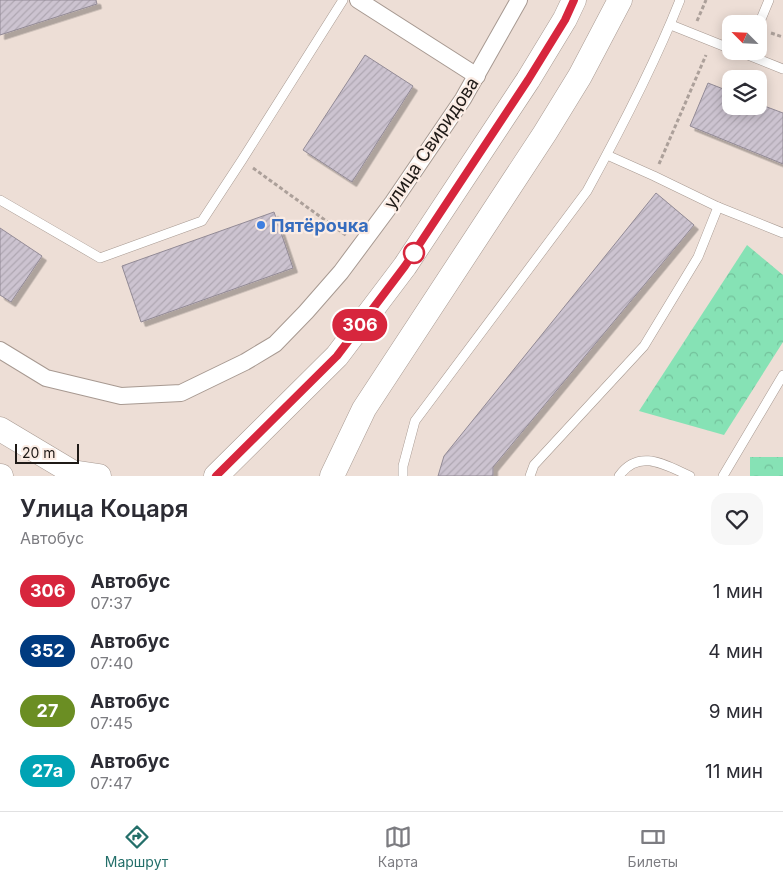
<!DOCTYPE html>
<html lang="ru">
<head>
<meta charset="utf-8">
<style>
  :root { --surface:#fff; --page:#f7f7f7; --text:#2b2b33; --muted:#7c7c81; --line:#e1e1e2; --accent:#246f6a }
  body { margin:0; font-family:Inter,sans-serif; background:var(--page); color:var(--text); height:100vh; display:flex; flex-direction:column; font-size:19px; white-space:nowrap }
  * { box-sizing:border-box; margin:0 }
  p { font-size:16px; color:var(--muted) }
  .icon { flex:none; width:28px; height:28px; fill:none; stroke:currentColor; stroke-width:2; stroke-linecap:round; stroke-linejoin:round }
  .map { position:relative; height:476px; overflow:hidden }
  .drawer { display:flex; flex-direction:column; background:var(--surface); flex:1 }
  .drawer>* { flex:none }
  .badge { padding:0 10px; border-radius:16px; font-size:18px; line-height:32px }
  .needle { width:32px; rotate:294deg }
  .tools { position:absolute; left:722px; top:15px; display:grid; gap:10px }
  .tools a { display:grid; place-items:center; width:45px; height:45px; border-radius:10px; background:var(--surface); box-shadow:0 2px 12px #0003; font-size:25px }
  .scale { position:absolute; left:15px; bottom:12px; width:64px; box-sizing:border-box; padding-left:5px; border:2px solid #1f1a17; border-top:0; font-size:14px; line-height:18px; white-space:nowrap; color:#1f1a17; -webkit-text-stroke:4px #fbece4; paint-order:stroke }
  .map>.badge { position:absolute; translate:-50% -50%; box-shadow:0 0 0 2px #fff }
  .round { display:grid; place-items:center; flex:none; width:52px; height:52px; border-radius:15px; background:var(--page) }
  .head { display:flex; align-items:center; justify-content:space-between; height:85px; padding:0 20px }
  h1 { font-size:24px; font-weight:600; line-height:38px }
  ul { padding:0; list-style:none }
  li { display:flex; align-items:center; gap:15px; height:60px; padding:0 20px }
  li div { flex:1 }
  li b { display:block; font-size:19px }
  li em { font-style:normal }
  li .badge { min-width:55px; font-weight:700; text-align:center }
  .tabs { display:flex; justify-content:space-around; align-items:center; height:70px; border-top:1px solid var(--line); background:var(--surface); font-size:14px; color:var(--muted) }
  .tabs a { display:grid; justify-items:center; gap:2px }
  .tabs .selected { color:var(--accent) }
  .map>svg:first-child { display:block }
  .park { fill:url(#park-crowns) }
  .building { fill:url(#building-hatch); stroke:#928a95; filter:url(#shadow) }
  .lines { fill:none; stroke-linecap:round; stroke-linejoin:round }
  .lane-casing { stroke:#a79991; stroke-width:10 }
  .street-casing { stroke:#a79991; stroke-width:18 }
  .secondary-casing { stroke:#a79991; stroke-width:25 }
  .path { stroke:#aca09a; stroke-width:3; stroke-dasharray:4 2.5; stroke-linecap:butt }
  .lane { stroke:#fff; stroke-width:9 }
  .street { stroke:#fff; stroke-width:16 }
  .secondary { stroke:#fff; stroke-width:24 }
  .line-casing { stroke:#fff; stroke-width:11 }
  .line { stroke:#d7263d; stroke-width:8 }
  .shop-dot { fill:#3f7fe0; stroke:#fbece4; stroke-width:2 }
  .stop-dot { fill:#fff; stroke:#d7263d; stroke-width:2.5 }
  .labels { text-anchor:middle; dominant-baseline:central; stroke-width:4.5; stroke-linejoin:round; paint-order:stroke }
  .street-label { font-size:18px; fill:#1f1a17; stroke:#fbece4 }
  .shop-label { font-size:18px; font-weight:bold; fill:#366cbe; stroke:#fbece4; text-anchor:start }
</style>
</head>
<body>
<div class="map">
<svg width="783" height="476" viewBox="0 0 783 476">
  <defs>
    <pattern id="park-crowns" width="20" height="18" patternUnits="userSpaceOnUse" patternTransform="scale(1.25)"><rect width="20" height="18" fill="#86e2b5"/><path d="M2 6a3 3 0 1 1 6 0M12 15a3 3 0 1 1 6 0" fill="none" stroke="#73c19b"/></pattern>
    <pattern id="building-hatch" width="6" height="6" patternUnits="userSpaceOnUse" patternTransform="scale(1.25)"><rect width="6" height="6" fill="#ccc3d0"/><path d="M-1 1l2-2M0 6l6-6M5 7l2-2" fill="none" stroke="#afa7b2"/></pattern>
    <filter id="shadow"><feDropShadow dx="4.5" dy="4.5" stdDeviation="0" flood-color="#0004"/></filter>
  </defs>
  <rect width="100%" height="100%" fill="#edded6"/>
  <g class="park">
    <path d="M 747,245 L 783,275 L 783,342 L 724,435 L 639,411 Z"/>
    <rect x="750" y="457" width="33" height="19"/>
  </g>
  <g class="building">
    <path d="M 0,0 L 96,0 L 97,4 L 0,35 Z"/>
    <path d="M 365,55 L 413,86 L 352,182 L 303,150 Z"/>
    <path d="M 708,83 L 731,92 L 731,106 L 759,106 L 759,104 L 783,113 L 783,164 L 690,126 Z"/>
    <path d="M 656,193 L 694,225 L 493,467 L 493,476 L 438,476 L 444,456 Z"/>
    <path d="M 274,212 L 293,268 L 141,322 L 122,266 Z"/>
    <path d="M 0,228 L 42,256 L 11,302 L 0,295 Z"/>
  </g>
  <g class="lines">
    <defs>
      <g id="lane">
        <path d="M 759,24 L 769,0"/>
        <path d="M 671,25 L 731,49"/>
        <path d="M 738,51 L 783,69"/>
        <path d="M 607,155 L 654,176 L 718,207 L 783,233"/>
        <path d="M 0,200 L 100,258 L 202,221 L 242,160 L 343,0"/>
        <path d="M 403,476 L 403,466 L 415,421 L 587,191 C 621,129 654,66 680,0"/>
        <path d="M 530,476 L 534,465 L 644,346 L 698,257 L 718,207"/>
        <path d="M 619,476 C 639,448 665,465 690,476"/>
        <path d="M 723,476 L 783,375"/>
      </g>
      <g id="street">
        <path d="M 358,0 L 477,76"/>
        <path d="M 0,350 L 46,378 L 121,396 L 181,393 L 245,362 L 275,344 L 306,312 L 341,272 L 393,202 L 463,99 L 519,0"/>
      </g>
      <g id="secondary">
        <path d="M 0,429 L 72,472 L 99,476"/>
        <path d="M 0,476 L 1,476"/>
        <path d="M 216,476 L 337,356 L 405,266 L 528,80 L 565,19 L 574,0"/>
        <path d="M 332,476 L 364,409 L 545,133 L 580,76 L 620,0"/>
      </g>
    </defs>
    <use href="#lane" class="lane-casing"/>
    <use href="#street" class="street-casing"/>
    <use href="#secondary" class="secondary-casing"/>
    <g class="path">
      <path d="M 697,21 L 706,0"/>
      <path d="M 771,33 L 783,37"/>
      <path d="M 659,164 L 706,55"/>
      <path d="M 253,168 L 347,236"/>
    </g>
    <use href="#lane" class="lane"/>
    <use href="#street" class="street"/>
    <use href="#secondary" class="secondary"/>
  </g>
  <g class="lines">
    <defs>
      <path id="line" d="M 216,476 L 337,356 L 405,266 L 528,80 L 565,20 L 574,0"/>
    </defs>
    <use href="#line" class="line-casing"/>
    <use href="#line" class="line"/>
  </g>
  <circle class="shop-dot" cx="261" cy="225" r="5"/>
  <circle class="stop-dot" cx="414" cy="253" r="10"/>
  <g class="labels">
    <g class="street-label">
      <text transform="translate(431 143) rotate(-56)">улица Свиридова</text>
    </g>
    <g class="shop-label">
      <text x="271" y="225">Пятёрочка</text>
    </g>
  </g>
</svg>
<div class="tools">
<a><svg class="needle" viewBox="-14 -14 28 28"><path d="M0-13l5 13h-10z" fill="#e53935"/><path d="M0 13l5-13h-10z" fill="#7c7c81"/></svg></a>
<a><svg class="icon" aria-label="layers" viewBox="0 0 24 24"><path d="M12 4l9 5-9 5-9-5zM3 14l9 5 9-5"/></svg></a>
</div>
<div class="scale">20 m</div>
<b class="badge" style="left:360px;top:325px;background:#d7263d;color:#fff">306</b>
</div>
<section class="drawer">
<div class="head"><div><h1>Улица Коцаря</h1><p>Автобус</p></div><a class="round"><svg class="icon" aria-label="heart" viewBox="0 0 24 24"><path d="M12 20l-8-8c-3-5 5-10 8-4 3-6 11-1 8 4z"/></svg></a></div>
<ul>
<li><span class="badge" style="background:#d7263d;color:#fff">306</span><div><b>Автобус</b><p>07:37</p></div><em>1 мин</em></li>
<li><span class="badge" style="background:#003b80;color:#fff">352</span><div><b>Автобус</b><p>07:40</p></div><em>4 мин</em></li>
<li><span class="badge" style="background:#6b8e23;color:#fff">27</span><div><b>Автобус</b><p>07:45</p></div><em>9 мин</em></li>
<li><span class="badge" style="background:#00a3b4;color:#fff">27а</span><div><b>Автобус</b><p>07:47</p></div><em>11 мин</em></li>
</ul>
</section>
<nav class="tabs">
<a class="selected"><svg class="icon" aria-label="directions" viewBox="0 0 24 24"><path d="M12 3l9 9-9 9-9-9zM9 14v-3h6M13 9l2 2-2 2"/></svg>Маршрут</a>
<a><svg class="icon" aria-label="map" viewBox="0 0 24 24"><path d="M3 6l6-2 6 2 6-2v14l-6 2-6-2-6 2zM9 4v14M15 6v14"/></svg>Карта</a>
<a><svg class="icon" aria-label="tickets" viewBox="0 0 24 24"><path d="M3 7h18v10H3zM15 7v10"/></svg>Билеты</a>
</nav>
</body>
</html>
